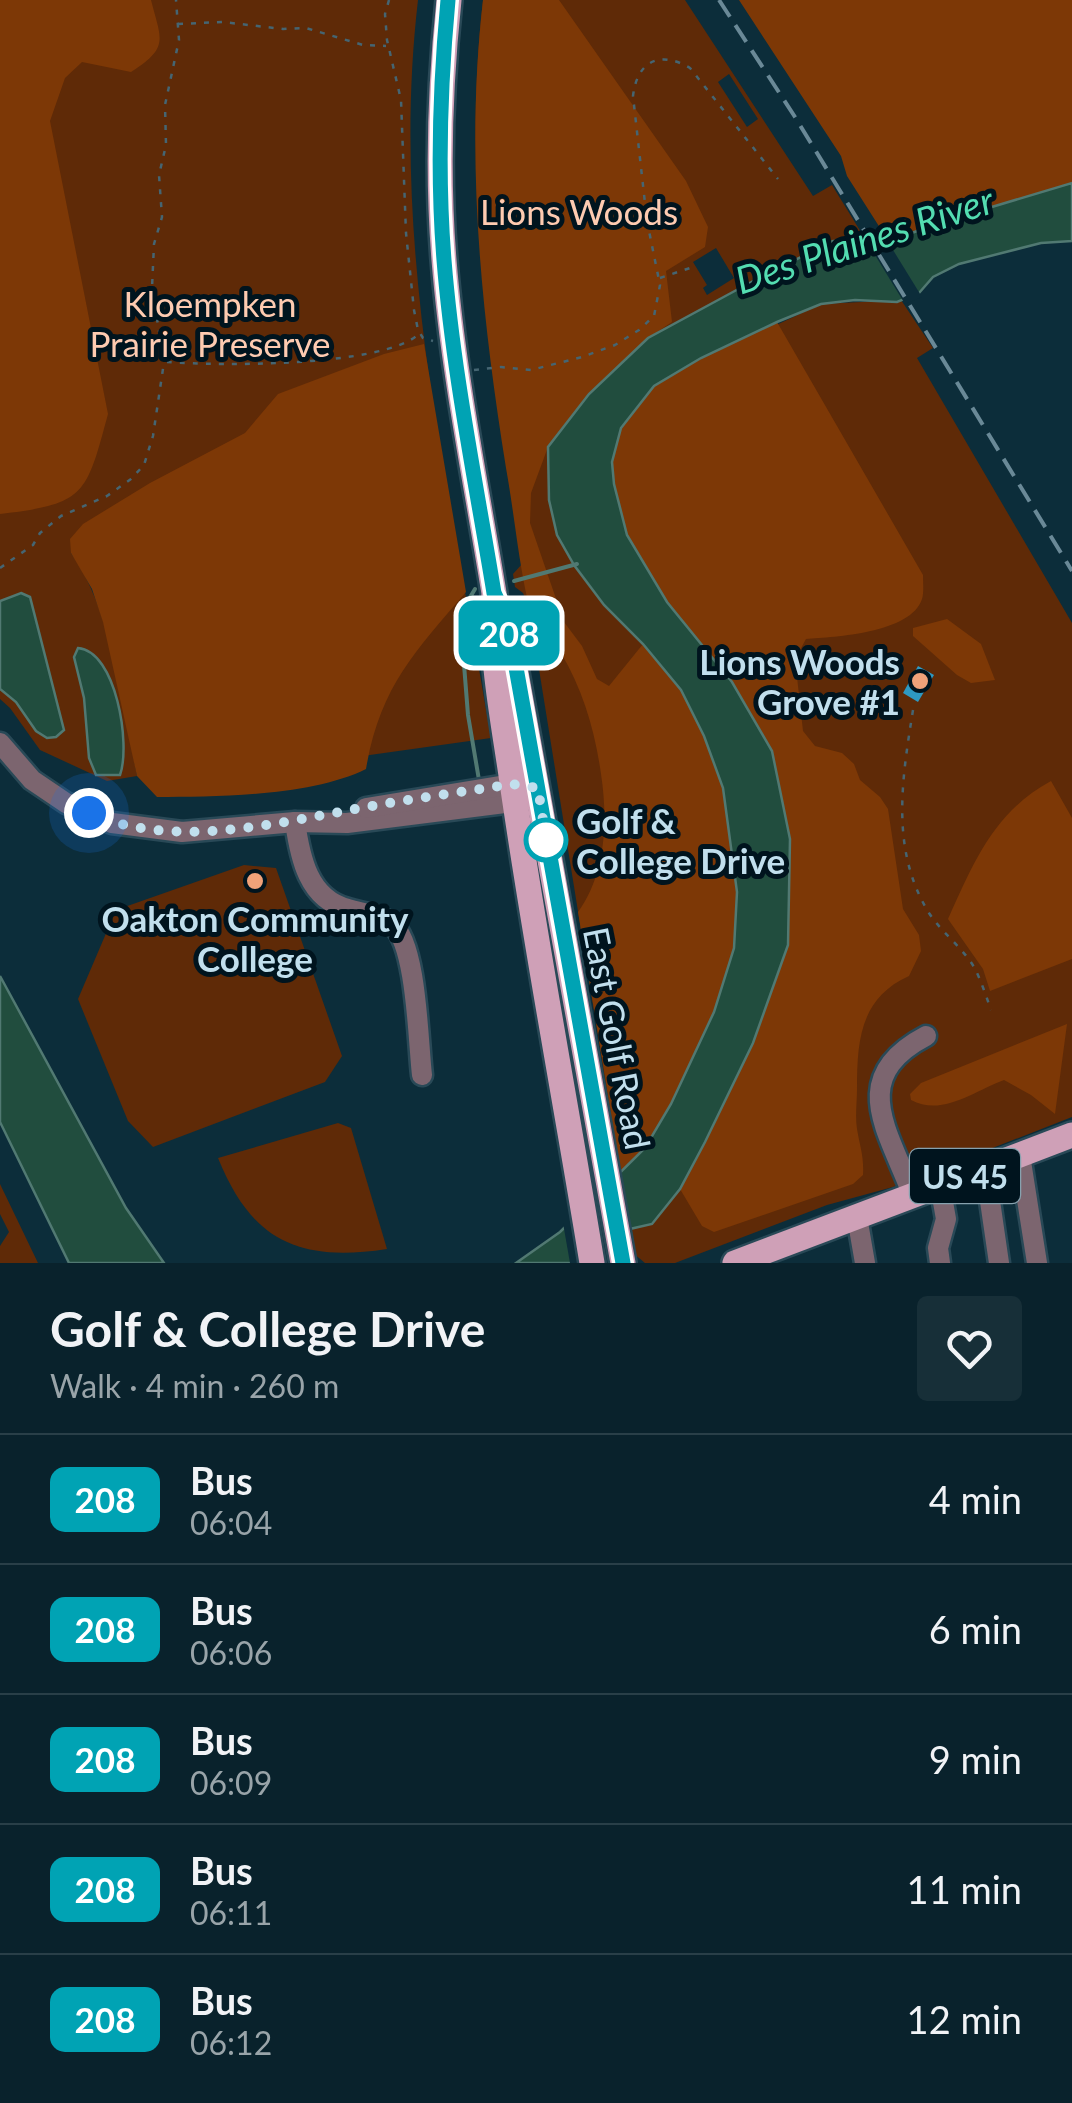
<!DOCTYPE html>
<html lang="en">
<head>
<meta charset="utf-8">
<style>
  :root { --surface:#09222c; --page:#172f38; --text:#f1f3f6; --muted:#99a4a9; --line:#293f48 }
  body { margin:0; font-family:Lato,sans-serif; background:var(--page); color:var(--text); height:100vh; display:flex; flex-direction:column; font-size:38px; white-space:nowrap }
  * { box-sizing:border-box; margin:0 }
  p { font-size:32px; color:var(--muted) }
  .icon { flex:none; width:55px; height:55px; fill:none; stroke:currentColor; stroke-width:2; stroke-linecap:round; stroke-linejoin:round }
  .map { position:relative; height:1263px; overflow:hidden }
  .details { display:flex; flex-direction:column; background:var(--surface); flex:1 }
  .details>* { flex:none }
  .badge { padding:0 20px; border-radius:15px; font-size:35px; line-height:65px }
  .you { position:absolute; width:50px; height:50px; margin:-25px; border:8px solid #fff; border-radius:50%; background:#1a73e8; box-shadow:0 0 0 15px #1a73e833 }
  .map>.badge { position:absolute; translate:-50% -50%; box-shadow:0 0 0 5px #fff }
  .round { display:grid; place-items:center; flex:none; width:105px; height:105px; border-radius:10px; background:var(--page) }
  .head { display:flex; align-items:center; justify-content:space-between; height:170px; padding:0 50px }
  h1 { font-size:48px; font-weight:700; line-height:75px }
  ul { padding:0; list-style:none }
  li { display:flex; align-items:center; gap:30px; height:130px; padding:0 50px; border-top:2px solid var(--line) }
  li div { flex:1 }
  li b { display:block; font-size:38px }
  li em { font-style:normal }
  li .badge { min-width:110px; font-weight:700; text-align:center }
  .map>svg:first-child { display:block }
  .green { fill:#5f2a07; fill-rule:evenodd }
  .forest { fill:#7d3806 }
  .water { fill:#214d3e; stroke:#517972; stroke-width:2.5 }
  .pier { fill:#0c2d3a }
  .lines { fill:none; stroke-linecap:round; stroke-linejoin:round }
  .stream { stroke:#517972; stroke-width:4 }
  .building { fill:#2e99c2 }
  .minor-casing { stroke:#294957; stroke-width:25 }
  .major-casing { stroke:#294957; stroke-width:30 }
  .path { stroke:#456572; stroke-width:2.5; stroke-dasharray:5 8; stroke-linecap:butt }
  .minor { stroke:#7c656f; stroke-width:20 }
  .major { stroke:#cfa0b7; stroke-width:25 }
  .rail { stroke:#6a8997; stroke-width:4; stroke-dasharray:20 10; stroke-linecap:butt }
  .line-casing { stroke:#fff; stroke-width:22 }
  .line { stroke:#00a3b4; stroke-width:15 }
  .walk { stroke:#c1dfed; stroke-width:10; stroke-dasharray:0 18 }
  .poi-dot { fill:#f0a279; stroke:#00141e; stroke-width:4 }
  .stop-dot { fill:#fff; stroke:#00a3b4; stroke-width:5 }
  .labels { text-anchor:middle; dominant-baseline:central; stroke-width:10; stroke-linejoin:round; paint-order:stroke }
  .shield { fill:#00141e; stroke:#87a2af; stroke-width:2.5 }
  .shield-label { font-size:32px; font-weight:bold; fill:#c1dfed }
  .park-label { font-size:35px; fill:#fecbb1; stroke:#00141e }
  .poi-label { font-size:35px; font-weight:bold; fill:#c1dfed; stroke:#00141e; text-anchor:end }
  .stop-label { font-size:35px; font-weight:bold; fill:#c1dfed; stroke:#00141e; text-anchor:start }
  .street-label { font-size:35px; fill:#c1dfed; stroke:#00141e }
  .water-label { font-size:38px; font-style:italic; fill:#53ddb1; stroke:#00141e }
</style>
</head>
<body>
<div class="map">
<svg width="1072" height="1263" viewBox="0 0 1072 1263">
  <rect width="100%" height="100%" fill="#0c2d3a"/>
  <g class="green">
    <path d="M 0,0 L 418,0 C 389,250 450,493 491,738 L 156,785 L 115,514 L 71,553 C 111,608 124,708 137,776 L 107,781 L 40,750 L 10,708 L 0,699 Z"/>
    <path d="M 483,0 L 685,0 L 813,196 L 832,185 L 867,242 L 833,241 L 677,372 L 821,304 L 901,300 L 933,348 L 917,358 L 1072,623 L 1072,1117 L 893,1187 L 827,1205 L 675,1263 L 645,1263 L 633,1253 L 529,607 L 523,593 L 515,587 L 513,574 L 522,564 C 492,377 461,190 483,0 ZM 729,74 L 758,119 L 747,127 L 718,82 ZM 716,248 L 734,278 L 707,295 L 703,288 L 707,285 L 693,262 Z"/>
    <path d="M 244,865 L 276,868 L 342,1056 L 325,1082 L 153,1147 L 128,1121 L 78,999 L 116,910 Z"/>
    <path d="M 338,1123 L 351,1128 L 387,1249 C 296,1263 251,1239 218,1158 Z"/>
    <path d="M 0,1184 L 38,1263 L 0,1263 L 0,1246 L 9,1232 L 0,1214 Z"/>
  </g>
  <g class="forest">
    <path d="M 0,0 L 151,0 C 161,40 170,47 131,72 L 82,62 L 65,78 L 50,121 L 108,414 C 86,495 86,504 0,514 Z"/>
    <path d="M 483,0 L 559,0 L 686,181 L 708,227 L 705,247 L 666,271 L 672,322 L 648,338 L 589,394 L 548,447 L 531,493 L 530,523 L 564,622 L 582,646 L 597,679 L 609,686 L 643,644 C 654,661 670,674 682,691 C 722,754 750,877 733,951 C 716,1026 673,1118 621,1175 L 578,912 C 606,874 608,820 601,774 C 595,731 583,690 561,653 C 551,637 532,621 528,602 C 518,558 514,512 506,468 C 481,312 465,157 483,0 Z"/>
    <path d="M 739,0 L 1072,0 L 1072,183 L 935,224 L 889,242 L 847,176 L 841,156 Z"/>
    <path d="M 777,322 L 923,575 C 923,582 924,593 922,599 C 911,633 835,637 806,639 L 795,659 L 803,731 L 815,746 L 842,753 L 854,764 L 860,780 L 880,797 L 888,809 L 903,909 L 919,935 L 921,951 L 909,976 C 860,998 857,1041 857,1089 C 857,1102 855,1116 857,1129 C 860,1147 864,1156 863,1175 L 853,1184 L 714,1232 L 702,1226 L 680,1189 L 753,1043 L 788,946 L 790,839 L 732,682 L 667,602 L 627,535 L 614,484 L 612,462 L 621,428 L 653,386 L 701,358 Z"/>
    <path d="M 424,344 L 466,592 C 414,653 380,687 366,769 C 312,796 217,797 157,797 L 137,776 L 103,622 L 92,589 L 71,553 L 70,539 L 83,524 L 150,483 L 245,433 L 278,394 L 384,354 Z"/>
    <path d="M 947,619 L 981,644 L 995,680 L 971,683 L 957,675 L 913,636 L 913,628 Z"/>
    <path d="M 1051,781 L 1072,818 L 1072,959 L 990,991 L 983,969 L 948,919 C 974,862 994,812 1051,781 Z"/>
    <path d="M 1067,1024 L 1055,1114 L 1031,1095 L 1004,1080 C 974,1091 942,1117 911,1100 L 910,1094 L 921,1083 Z"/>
  </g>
  <g class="water">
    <path d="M 1072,183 L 1072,241 L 1041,243 L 959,264 L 933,277 L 919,293 L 897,302 L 855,300 L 821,304 L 777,322 L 701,358 L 654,386 L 621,428 L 612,462 L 614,484 L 627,535 L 667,602 L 732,682 L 772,751 L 790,839 L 788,945 L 753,1043 L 705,1142 L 680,1189 L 652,1224 L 630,1229 L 586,1263 L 516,1263 L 560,1232 L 645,1148 L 671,1104 L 714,1012 L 734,948 L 737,892 L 723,788 L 704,736 L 681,690 L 643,644 L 604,605 L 574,565 L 557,535 L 549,500 L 548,447 L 589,394 L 648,338 L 755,280 L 833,241 L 889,242 L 935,224 Z"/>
    <path d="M 21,593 L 30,597 L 64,730 L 56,737 L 47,738 L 36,731 L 16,702 L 0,689 L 0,601 Z"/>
    <path d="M 78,648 C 116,651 131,744 120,775 L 96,775 L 89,758 L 84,698 L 74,657 Z"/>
    <path d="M 0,976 L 126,1208 L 164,1263 L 69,1263 L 0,1122 Z"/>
  </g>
  <g class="pier">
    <path d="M 864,237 L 885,237 L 922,297 L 905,304 Z"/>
    <path d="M 620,1169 L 630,1232 L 592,1263 L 570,1263 L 563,1223 Z"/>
  </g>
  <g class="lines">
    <g class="stream">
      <path d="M 514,581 L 577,564"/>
      <path d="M 475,589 L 460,614 L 468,715 L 479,780"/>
    </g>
  </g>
  <path class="building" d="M 918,666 L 934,675 L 918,702 L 903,693 Z"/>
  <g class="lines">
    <defs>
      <g id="minor">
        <path d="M 0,743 L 32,780 L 66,803 L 112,823 L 182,832 L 295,822 L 347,823 L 514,802 L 526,795"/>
        <path d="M 366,808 L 512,784 L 525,786"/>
        <path d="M 295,822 C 300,857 308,899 348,909 C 361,913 381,915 392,924 C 417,944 418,1042 422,1075"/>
        <path d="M 1020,1155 L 1037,1263"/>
        <path d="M 980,1170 L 990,1201 L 999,1263"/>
        <path d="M 940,1185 L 946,1219 L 938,1248 L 940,1263"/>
        <path d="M 913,1196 C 889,1131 846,1078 926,1036"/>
        <path d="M 857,1217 L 865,1263"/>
      </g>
      <g id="major">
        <path d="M 449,0 C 440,86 437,173 444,260 C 453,372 476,483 494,593 C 490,657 503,719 512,782 C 535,943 566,1103 592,1263"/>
        <path d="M 502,611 L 507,623 L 623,1263"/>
        <path d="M 735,1263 L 1072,1135"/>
      </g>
    </defs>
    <use href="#minor" class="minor-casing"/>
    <use href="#major" class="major-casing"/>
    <g class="path">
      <path d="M 389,0 L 385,14 L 387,40 L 401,100 L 406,233 L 414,310 L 418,330 L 423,338 L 433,341"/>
      <path d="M 178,24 L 223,22 L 283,29 L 306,28 L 363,45 L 386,46"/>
      <path d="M 660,278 L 696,266"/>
      <path d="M 167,362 C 218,366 383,367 419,334"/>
      <path d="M 474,370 L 501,367 L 531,370 L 582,357 L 615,345 L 639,330 L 654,316 L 660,285 L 647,221 L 633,96 C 637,61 660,50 690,68 L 778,179"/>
      <path d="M 0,568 L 33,545 L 40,533 L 61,516 L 107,496 L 131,479 L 144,465 L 153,436 L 164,362 L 152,288 L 154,244 L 162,217 L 159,175 L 166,145 L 165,105 L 179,40 L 176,0"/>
      <path d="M 913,710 C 902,779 890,850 929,913 C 942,933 962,947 974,967 C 981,980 986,996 991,1010"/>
    </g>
    <use href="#minor" class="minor"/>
    <use href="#major" class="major"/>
    <path class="rail" d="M 719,0 L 795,117 L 1072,571"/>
  </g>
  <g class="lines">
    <defs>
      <path id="line" d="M 448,0 C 440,86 437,173 444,260 C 453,372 476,483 494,593 L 508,623 L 623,1263"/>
    </defs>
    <use href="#line" class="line-casing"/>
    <use href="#line" class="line"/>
    <path class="walk" d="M 89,813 C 169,848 263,826 345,811 C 401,800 457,793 512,784 L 538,788 L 546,840"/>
  </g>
  <g class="poi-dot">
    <circle cx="920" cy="681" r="10"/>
    <circle cx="255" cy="881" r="10"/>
  </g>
  <circle class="stop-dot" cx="546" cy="840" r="20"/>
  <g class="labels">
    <rect class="shield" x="910" y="1149" width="110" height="54" rx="8"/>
    <g class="shield-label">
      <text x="965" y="1176">US 45</text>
    </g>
    <g class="park-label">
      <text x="579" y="211">Lions Woods</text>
      <text x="210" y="303">Kloempken<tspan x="210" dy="40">Prairie Preserve</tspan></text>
    </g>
    <g class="poi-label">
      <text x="900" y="661">Lions Woods<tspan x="900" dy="40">Grove #1</tspan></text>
      <text x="255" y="918" text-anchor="middle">Oakton Community<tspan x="255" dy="40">College</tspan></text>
    </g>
    <g class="stop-label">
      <text x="576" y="820">Golf &amp;<tspan x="576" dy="40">College Drive</tspan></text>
    </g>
    <g class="street-label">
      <text transform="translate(618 1038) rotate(79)">East Golf Road</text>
    </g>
    <g class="water-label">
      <text transform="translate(864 239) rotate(-18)">Des Plaines River</text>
    </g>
  </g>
</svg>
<div class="you" style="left:89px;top:813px"></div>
<b class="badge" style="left:509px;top:633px;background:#00a3b4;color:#fff">208</b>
</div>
<section class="details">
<div class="head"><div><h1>Golf &amp; College Drive</h1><p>Walk · 4 min · 260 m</p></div><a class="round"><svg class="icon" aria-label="heart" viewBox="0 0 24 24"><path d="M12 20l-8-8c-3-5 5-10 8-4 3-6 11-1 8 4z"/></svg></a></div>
<ul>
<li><span class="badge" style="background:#00a3b4;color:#fff">208</span><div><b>Bus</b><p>06:04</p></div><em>4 min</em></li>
<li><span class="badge" style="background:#00a3b4;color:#fff">208</span><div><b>Bus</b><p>06:06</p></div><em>6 min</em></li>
<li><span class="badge" style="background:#00a3b4;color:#fff">208</span><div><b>Bus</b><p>06:09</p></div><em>9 min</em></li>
<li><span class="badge" style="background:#00a3b4;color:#fff">208</span><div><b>Bus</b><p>06:11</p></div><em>11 min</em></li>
<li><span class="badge" style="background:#00a3b4;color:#fff">208</span><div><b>Bus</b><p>06:12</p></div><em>12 min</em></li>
</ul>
</section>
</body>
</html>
